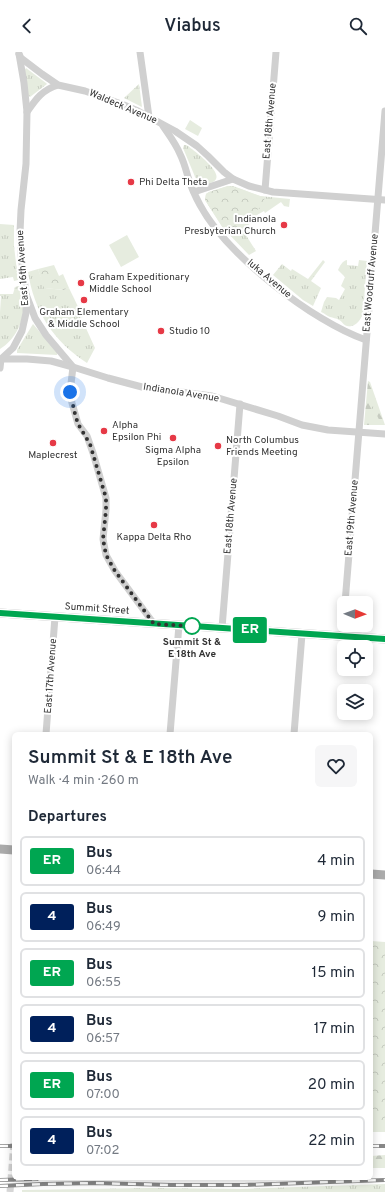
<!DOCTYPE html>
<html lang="en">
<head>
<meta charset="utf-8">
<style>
  :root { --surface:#fff; --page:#f6f6f7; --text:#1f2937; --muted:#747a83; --line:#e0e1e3 }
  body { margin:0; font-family:Overpass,sans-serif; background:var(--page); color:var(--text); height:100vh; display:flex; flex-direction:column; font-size:15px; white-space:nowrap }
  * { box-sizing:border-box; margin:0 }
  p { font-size:13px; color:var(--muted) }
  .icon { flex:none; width:22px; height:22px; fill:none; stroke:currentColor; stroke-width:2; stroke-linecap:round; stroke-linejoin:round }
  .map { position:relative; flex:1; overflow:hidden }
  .drawer { position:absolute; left:12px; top:680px; width:361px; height:448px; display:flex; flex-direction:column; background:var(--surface); border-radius:6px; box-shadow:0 2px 10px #0003 }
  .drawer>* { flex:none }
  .badge { padding:0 8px; border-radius:3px; font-size:14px; line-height:26px }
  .needle { width:26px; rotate:91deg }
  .fabs { position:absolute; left:337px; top:544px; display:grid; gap:8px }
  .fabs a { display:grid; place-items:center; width:36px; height:36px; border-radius:6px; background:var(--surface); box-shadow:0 2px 10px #0003; font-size:20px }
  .you { position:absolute; width:20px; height:20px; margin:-10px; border:3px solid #fff; border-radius:50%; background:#1a73e8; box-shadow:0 0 0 6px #1a73e833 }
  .map>.badge { position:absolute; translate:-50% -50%; box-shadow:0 0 0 2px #fff }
  h2 { padding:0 16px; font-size:15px; line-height:36px }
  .round { display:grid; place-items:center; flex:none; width:42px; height:42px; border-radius:6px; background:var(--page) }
  .summary { display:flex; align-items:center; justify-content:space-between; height:68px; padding:0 16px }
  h1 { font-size:19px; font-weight:600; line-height:30px }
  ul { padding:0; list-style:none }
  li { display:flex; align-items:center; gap:12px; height:50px; margin:0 8px 6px; padding:0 8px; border:2px solid var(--line); border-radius:6px }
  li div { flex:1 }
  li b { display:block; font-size:15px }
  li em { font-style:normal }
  li .badge { min-width:44px; font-weight:700; text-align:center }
  header { display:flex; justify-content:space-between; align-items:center; height:52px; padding:0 16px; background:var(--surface); font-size:18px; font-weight:600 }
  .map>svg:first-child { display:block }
  .grass { fill:url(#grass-tufts) }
  .forest { fill:url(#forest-firs) }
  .park { fill:url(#park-crowns) }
  .garden { fill:#e6ecdf }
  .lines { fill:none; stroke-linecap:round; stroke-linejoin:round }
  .minor-tunnel { stroke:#d6d6d6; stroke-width:7; stroke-dasharray:7 3.5; stroke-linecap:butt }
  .minor { stroke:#d0d0d0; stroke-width:7 }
  .major { stroke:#ababab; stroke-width:9 }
  .rail-casing { stroke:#888; stroke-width:4 }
  .rail { stroke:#fff; stroke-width:2.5; stroke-dasharray:8; stroke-linecap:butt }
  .line-casing { stroke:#fff; stroke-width:9 }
  .line { stroke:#00a651; stroke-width:6 }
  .walk { stroke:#333; stroke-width:4; stroke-dasharray:0 7.2 }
  .poi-dot { fill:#e63946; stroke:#fff; stroke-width:1.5 }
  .stop-dot { fill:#fff; stroke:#00a651; stroke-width:2 }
  .labels { text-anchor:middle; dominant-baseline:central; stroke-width:4; stroke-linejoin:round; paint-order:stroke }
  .street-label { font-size:10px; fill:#333; stroke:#fff }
  .poi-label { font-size:10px; fill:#333; stroke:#fff; text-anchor:start }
  .stop-label { font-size:10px; font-weight:bold; fill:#333; stroke:#fff }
</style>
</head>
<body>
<header><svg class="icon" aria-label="back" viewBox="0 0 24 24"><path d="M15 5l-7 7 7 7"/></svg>Viabus<svg class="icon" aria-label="search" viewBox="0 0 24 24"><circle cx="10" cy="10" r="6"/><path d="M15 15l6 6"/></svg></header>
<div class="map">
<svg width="385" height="1140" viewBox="0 0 385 1140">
  <defs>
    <pattern id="grass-tufts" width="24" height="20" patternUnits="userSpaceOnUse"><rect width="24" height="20" fill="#e6ecdf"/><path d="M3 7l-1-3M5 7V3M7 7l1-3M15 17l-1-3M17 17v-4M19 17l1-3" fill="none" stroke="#c6cbc0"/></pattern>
    <pattern id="forest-firs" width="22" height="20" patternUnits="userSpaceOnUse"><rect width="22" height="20" fill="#e6ecdf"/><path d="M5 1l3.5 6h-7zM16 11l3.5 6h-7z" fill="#c6cbc0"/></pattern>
    <pattern id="park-crowns" width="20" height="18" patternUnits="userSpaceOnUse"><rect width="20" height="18" fill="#e6ecdf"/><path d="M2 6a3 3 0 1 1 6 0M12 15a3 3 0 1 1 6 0" fill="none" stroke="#c6cbc0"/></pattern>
  </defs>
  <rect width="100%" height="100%" fill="#fff"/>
  <g class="grass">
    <path d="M 26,16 L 46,31 L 47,32 L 30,45 L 28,43 L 24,19 Z"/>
    <path d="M 139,32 L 142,55 L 124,46 Z"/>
    <path d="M 184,93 L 186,93 L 188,94 C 193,98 228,123 213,130 C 208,132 202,133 198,132 L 183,96 Z"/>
    <path d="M 228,134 L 233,134 L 260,144 L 290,147 L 289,155 L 284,154 L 281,150 L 265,161 L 264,159 L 257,163 L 259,166 L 242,177 L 256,199 L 249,203 L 223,176 L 205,148 L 206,142 L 209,140 Z"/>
    <path d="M 0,172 L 14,173 L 14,194 L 18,228 L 14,229 L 13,225 L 0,227 Z"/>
    <path d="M 323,208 L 325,210 L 311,229 L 321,236 L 313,254 L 303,248 L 273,223 L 282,212 L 291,219 L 292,217 L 308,227 Z"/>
    <path d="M 347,208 L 347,213 L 358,214 L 359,208 L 367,209 L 363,261 C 361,268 355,276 347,274 C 343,273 342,269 339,268 C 336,266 333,266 330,265 C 327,264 324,261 321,260 L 324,250 L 327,245 L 336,246 L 339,248 L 345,237 L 341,234 L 345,225 L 338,218 C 340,214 342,209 347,208 Z"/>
    <path d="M 38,217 L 45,236 L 64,238 L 69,236 L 83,265 L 79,266 L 83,275 L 85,274 L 95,296 L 87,311 C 53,289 34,259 28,220 Z"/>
    <path d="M 19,234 C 20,241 22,247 23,253 C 25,269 14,289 0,297 L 0,260 L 1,244 L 0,244 L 0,242 L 13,242 L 15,235 Z"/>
    <path d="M 33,272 L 57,300 L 57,303 L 17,301 L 17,298 Z"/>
    <path d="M 385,1132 L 385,1140 L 22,1140 L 22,1138 L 150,1136 L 240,1137 Z"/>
  </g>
  <g class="forest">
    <path d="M 368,329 L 370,330 L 385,373 L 364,373 Z"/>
    <rect x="371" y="1069" width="14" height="11"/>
    <path d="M 385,1103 L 385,1116 L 371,1116 L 371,1104 Z"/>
  </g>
  <g class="park">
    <path d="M 228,134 C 241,135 252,143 265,145 L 262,154 L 239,172 L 229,182 L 223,176 L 205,148 L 206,142 L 209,140 Z"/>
    <path d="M 54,213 L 59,224 L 63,222 L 69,236 L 64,238 L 44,236 L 38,217 Z"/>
    <path d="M 372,352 L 380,370 L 370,370 Z"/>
    <path d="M 371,889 L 385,890 L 385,1069 L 371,1069 Z"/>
  </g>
  <g class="garden">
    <path d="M 190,68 L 202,76 L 198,84 L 185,77 Z"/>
    <path d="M 127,183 L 139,205 L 121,215 L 109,193 Z"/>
  </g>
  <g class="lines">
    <path class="minor-tunnel" d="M 10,1140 L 14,1090"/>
    <g class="minor">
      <path d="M 140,0 L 149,65"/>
      <path d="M 19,2 L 21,6 L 42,22 L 58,33 L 85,39 L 124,53 L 138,59 L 175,79 L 197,94 L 208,104 L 224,120 L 233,127 L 249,134 L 273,140 L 385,148"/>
      <path d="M 27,60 C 36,47 42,38 58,33"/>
      <path d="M 163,74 C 169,83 176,92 180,102 C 184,110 186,118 188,125 C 191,135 195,144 200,153 C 227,203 313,270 366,288"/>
      <path d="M 265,138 L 276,0"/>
      <path d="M 194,140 L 233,127"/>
      <path d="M 26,242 L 35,266 L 46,283 L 73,315 L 70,340 L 72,351 L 78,372 L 87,384 L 93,401 L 106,446 L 106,458 L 103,487 L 106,503 L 115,519 L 154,572"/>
      <path d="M 0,307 L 27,307 L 51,309 L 73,315 L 108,326 L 142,335 L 212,344 L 278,364 L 302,373 L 328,378 L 385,382"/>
      <path d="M 0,316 L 1,307 L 13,296 L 22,279 L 26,261 L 26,242 L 21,203 L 20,180 L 21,158 L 26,112 L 27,60 L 24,31 L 19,2"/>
      <path d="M 345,551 L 385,59"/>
      <path d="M 222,576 L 240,352"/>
      <path d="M 342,584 L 344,560"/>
      <path d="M 46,682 L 55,565"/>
      <path d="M 170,682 L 179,573"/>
      <path d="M 294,682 L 302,582"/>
    </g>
    <g class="major">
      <path d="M 0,561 L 385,587"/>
      <path d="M 0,797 L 14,798"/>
      <path d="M 371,822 L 385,823"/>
    </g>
    <defs>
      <g id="rail">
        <path d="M 0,1094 L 14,1094"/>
        <path d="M 371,1094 L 385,1094"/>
        <path d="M 0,1128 L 37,1127"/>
        <path d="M 0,1134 L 43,1132 L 95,1131 L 171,1133 L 244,1133 L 385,1128"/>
      </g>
    </defs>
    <use href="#rail" class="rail-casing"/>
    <use href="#rail" class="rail"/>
  </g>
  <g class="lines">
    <defs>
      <path id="line" d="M 0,561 L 385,587"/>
    </defs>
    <use href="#line" class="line-casing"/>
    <use href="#line" class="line"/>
    <path class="walk" d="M 70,340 L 75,362 L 78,372 L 90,392 L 106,446 L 106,458 L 103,487 L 106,503 L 115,519 L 154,572 L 192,574"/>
  </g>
  <g class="poi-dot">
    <circle cx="131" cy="130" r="4"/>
    <circle cx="284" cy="173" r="4"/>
    <circle cx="81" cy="231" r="4"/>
    <circle cx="84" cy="248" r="4"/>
    <circle cx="161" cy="279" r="4"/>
    <circle cx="104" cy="379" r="4"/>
    <circle cx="173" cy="386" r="4"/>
    <circle cx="53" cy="391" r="4"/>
    <circle cx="218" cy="394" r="4"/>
    <circle cx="154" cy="473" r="4"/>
  </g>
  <circle class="stop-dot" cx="192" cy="574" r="8"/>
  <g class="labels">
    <g class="street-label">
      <text transform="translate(123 55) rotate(23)">Waldeck Avenue</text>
      <text transform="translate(270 69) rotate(-85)">East 18th Avenue</text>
      <text transform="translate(23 216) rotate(-94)">East 16th Avenue</text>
      <text transform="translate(269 227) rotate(40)">Iuka Avenue</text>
      <text transform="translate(371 231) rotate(-85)">East Woodruff Avenue</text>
      <text transform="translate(181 341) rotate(9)">Indianola Avenue</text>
      <text transform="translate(231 464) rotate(-85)">East 18th Avenue</text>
      <text transform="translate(352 466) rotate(-85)">East 19th Avenue</text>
      <text transform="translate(97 557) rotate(4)">Summit Street</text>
      <text transform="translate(51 624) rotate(-86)">East 17th Avenue</text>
    </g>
    <g class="poi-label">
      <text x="139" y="130">Phi Delta Theta</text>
      <text x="276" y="167" text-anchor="end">Indianola<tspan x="276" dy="12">Presbyterian Church</tspan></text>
      <text x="89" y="225">Graham Expeditionary<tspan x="89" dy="12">Middle School</tspan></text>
      <text x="84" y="260" text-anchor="middle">Graham Elementary<tspan x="84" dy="12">&amp; Middle School</tspan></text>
      <text x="169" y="279">Studio 10</text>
      <text x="112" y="373">Alpha<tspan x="112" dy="12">Epsilon Phi</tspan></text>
      <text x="226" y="388">North Columbus<tspan x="226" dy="12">Friends Meeting</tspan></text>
      <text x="173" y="398" text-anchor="middle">Sigma Alpha<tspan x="173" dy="12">Epsilon</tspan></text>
      <text x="53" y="403" text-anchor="middle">Maplecrest</text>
      <text x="154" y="485" text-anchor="middle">Kappa Delta Rho</text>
    </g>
    <g class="stop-label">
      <text x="192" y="590">Summit St &amp;<tspan x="192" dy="12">E 18th Ave</tspan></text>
    </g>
  </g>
</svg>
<div class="fabs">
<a><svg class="needle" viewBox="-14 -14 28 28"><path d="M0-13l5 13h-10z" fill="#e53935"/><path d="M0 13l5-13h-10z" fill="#747a83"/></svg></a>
<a><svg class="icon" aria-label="locate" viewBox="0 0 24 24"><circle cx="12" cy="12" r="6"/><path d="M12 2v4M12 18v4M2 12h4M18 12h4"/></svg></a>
<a><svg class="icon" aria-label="layers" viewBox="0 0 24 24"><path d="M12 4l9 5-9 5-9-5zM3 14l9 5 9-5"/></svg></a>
</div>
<div class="you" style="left:70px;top:340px"></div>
<b class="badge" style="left:250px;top:578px;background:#00a651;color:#fff">ER</b>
<section class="drawer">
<div class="summary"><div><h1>Summit St &amp; E 18th Ave</h1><p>Walk · 4 min · 260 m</p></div><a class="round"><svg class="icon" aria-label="heart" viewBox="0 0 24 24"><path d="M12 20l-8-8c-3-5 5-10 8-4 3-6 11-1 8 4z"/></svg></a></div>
<h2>Departures</h2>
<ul>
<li><span class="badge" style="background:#00a651;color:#fff">ER</span><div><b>Bus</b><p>06:44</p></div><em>4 min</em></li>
<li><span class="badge" style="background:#00205b;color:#fff">4</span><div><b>Bus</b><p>06:49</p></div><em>9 min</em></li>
<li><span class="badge" style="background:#00a651;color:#fff">ER</span><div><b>Bus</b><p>06:55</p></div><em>15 min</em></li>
<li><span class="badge" style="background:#00205b;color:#fff">4</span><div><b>Bus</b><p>06:57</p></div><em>17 min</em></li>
<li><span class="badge" style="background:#00a651;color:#fff">ER</span><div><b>Bus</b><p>07:00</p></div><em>20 min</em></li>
<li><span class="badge" style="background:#00205b;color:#fff">4</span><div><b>Bus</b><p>07:02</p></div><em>22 min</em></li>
</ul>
</section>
</div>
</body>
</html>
